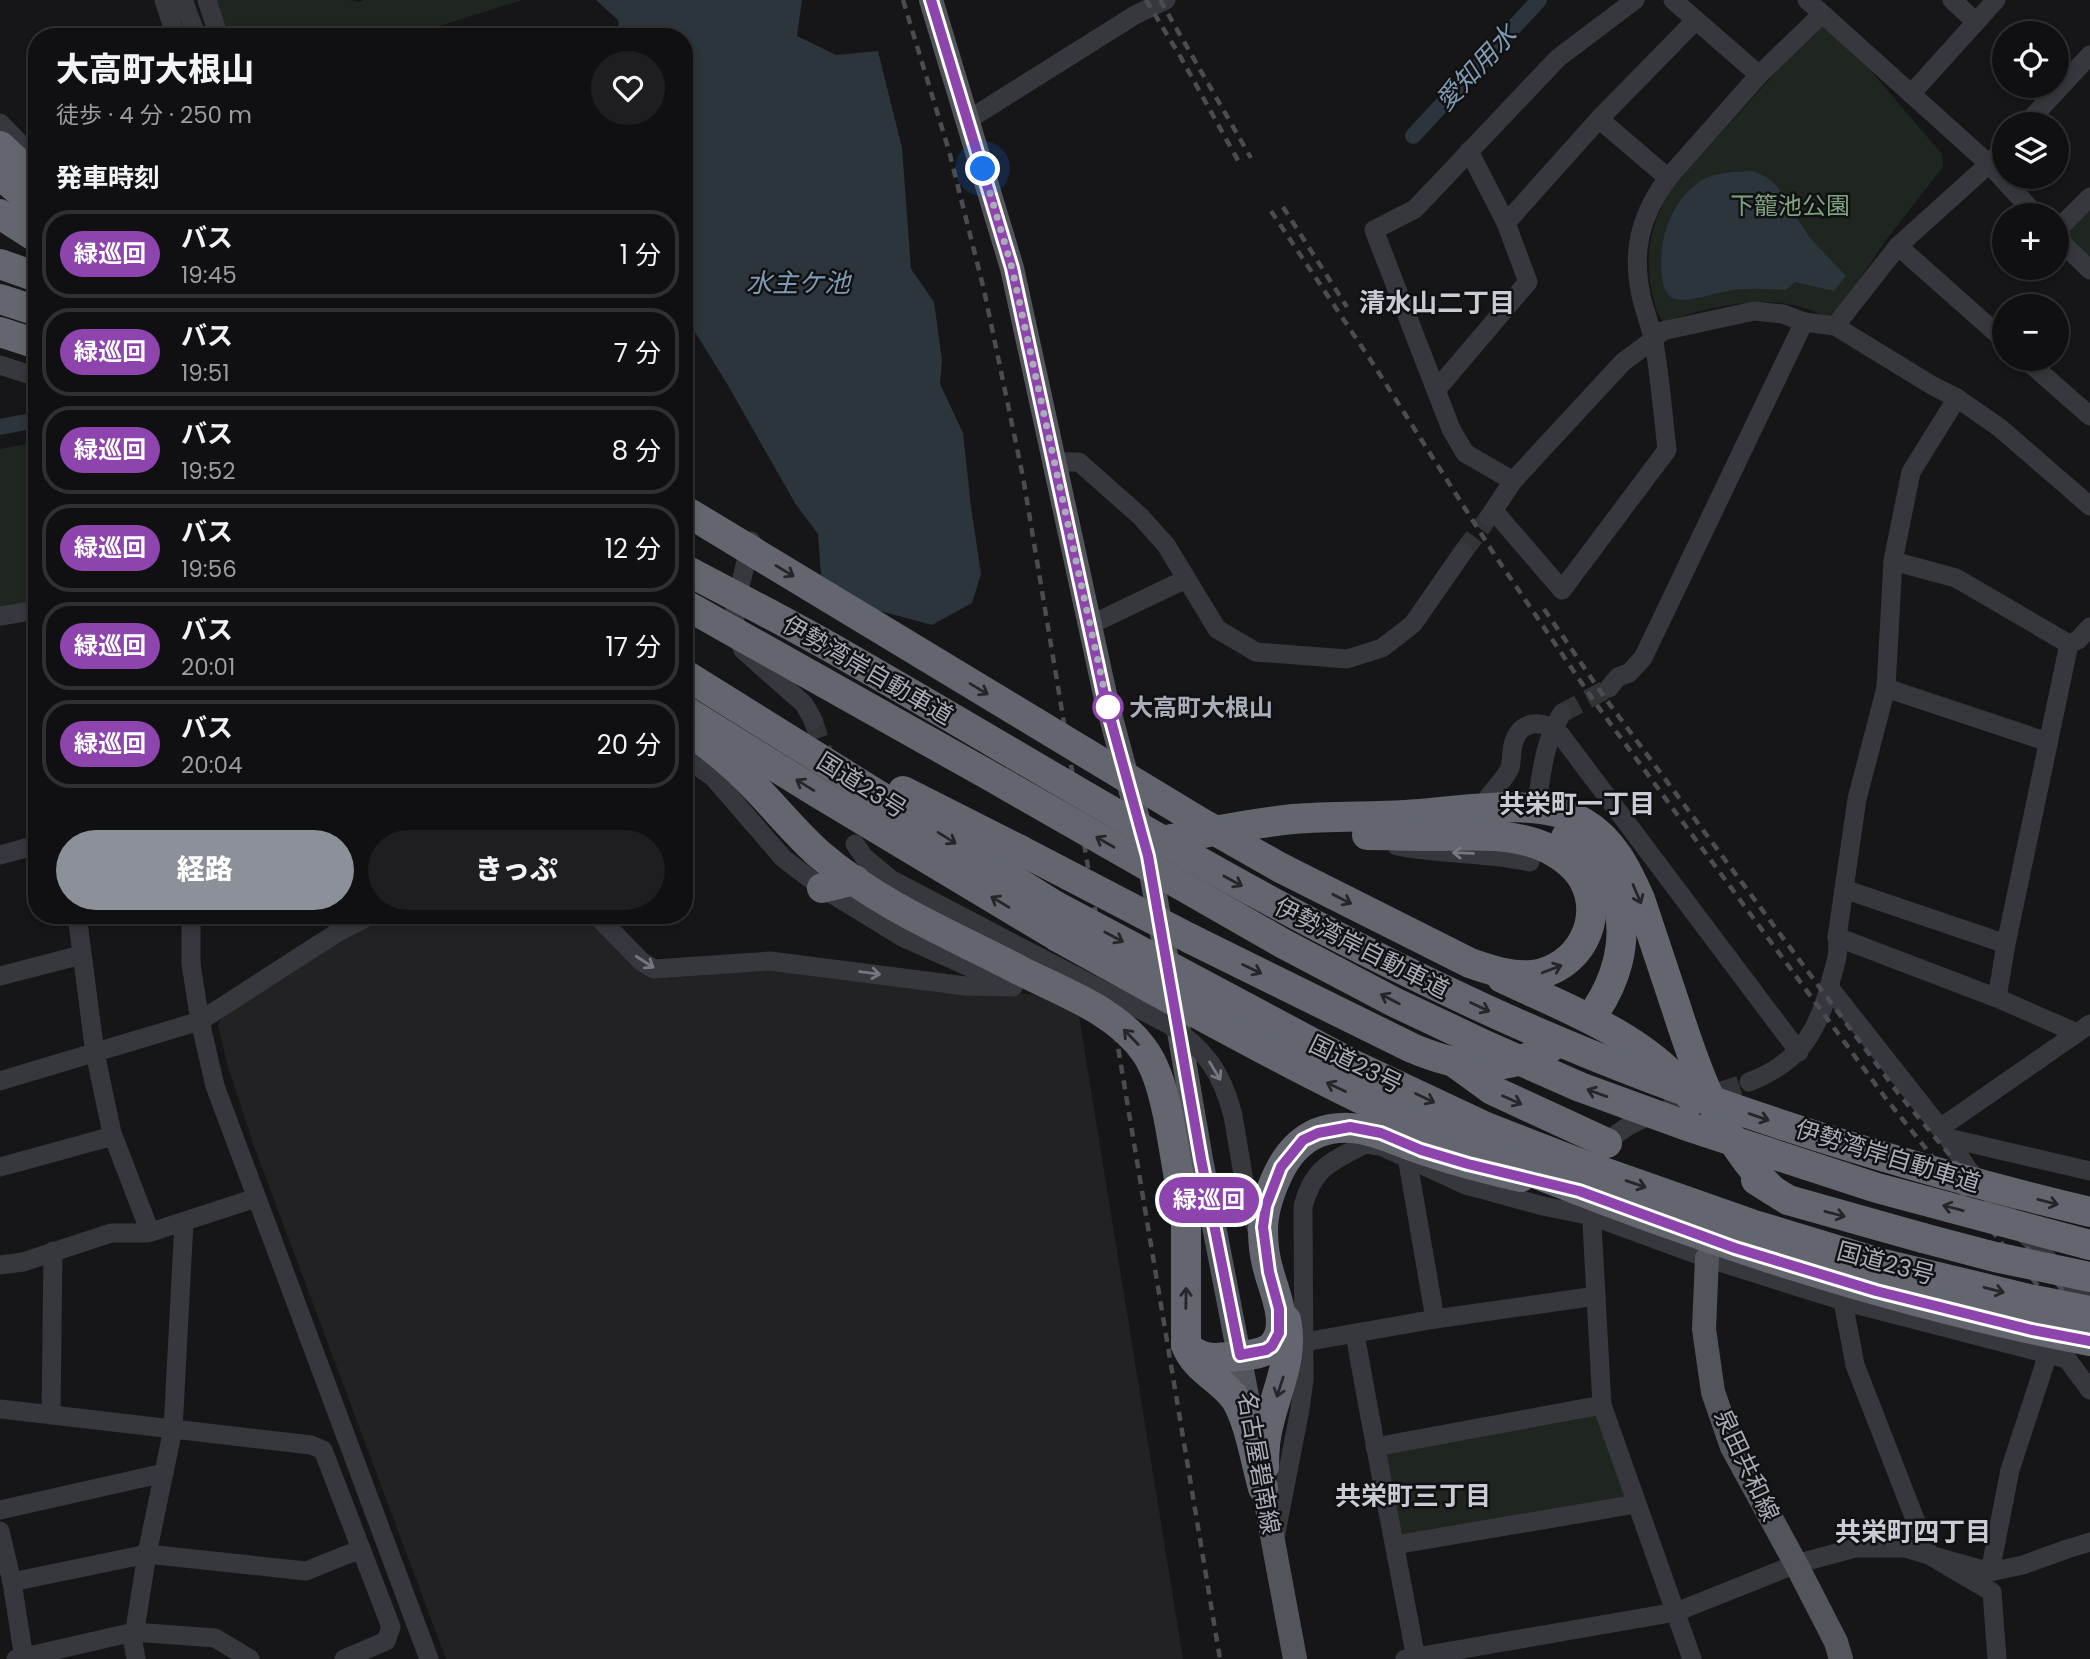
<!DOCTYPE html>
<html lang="ja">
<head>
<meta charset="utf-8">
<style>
  :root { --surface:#101012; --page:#1e1e20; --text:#f1f3f6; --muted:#9c9d9f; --line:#303032; --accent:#8c9099 }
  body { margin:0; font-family:Poppins,"Noto Sans JP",sans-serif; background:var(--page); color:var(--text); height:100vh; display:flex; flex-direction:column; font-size:26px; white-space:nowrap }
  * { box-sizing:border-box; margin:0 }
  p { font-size:23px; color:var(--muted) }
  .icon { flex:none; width:38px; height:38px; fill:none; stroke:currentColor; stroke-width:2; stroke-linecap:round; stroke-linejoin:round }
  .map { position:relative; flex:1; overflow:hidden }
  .side { position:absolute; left:28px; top:28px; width:665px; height:896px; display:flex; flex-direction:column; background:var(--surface); border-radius:28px; box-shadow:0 4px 10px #0003,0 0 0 2px var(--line) }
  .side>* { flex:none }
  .badge { padding:0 14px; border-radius:23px; font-size:24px; line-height:46px }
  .controls { position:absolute; left:1992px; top:21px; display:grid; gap:14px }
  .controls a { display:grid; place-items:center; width:77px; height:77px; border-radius:50%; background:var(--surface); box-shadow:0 4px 10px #0003,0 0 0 2px var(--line); font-size:35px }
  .you { position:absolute; width:35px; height:35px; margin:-18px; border:5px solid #fff; border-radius:50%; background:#1a73e8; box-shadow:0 0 0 10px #1a73e833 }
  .map>.badge { position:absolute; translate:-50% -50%; box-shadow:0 0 0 4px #fff }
  h2 { padding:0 28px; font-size:26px; line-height:63px }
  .round { display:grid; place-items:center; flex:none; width:74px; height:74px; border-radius:37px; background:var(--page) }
  .overview { display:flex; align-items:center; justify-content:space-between; height:119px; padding:0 28px }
  h1 { font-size:33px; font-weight:800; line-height:52px }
  .cta { display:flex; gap:14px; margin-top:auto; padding:14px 28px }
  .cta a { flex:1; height:80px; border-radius:42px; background:var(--accent); color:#fff; font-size:28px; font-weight:800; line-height:80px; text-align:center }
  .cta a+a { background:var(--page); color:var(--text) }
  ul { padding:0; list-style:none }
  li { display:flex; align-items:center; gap:21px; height:88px; margin:0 14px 10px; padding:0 14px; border:4px solid var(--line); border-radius:28px }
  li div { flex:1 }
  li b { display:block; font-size:26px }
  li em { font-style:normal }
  li .badge { min-width:77px; font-weight:700; text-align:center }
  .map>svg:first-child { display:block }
  .built { fill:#222225 }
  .green { fill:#1e261f }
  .water { fill:#2c353c }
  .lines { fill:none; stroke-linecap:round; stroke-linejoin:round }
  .canal { stroke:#2c353c; stroke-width:16 }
  .minor-tunnel { stroke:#333438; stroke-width:19; stroke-dasharray:19 10; stroke-linecap:butt }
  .minor { stroke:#37383d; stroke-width:19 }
  .major { stroke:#53555c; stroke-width:24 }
  .highway { stroke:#63666e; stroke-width:30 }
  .rail { stroke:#4a4c52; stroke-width:4.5; stroke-dasharray:9 7; stroke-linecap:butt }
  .minor-bridge { stroke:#37383d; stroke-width:19 }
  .highway-bridge { stroke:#63666e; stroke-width:30 }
  .oneway { stroke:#26262a }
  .oneway2 { stroke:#757881 }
  .line-casing { stroke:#fff; stroke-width:16 }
  .line { stroke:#8e44ad; stroke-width:10 }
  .walk { stroke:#a8adb8; stroke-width:7; stroke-dasharray:0 12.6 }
  .stop-dot { fill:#fff; stroke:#8e44ad; stroke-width:3.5 }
  .labels { text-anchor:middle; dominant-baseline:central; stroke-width:5; stroke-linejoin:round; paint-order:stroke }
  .park-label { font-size:24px; fill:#7fa381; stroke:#111113 }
  .street-label { font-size:24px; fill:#a8adb8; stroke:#111113 }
  .stop-label { font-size:24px; font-weight:bold; fill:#a8adb8; stroke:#111113; text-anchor:start }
  .water-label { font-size:26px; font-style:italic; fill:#7f9bb3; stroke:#111113 }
  .neighbourhood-label { font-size:26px; font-weight:bold; fill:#c9ccd4; stroke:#111113 }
</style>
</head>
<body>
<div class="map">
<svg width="2090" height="1659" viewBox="0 0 2090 1659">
  <rect width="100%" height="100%" fill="#161618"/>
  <path class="built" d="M 391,915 L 592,915 L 637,961 L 774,966 L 938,988 L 1042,995 L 1079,1016 L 1183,1659 L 446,1659 L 255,1149 L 228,1067 L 218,1025 L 227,1012 L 344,937 Z"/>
  <g class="green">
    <path d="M 217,0 L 350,0 L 360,2 L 364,0 L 522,0 L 405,37 L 228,37 Z"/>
    <path d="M 1829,22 L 1942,154 L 1943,167 L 1889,236 L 1845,300 L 1827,318 C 1776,289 1715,305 1664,322 C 1657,315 1655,306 1653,297 C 1643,255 1651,220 1674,185 L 1820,23 Z"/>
    <path d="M 2090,197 L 2090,270 L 2056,237 Z"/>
    <path d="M 37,442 L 37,604 L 0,610 L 0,449 Z"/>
    <path d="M 1602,1405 L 1636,1504 L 1395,1545 L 1375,1447 Z"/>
  </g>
  <g class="water">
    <path d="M 596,0 L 802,0 L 797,36 L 836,55 L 878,51 L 902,148 L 911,269 L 934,302 L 942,360 L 940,384 L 963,433 L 971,507 L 981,574 L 972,603 L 932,625 L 858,605 L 821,575 L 818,534 L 795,503 L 726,382 L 690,324 L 684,308 L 684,37 L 620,37 L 618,20 Z"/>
    <path d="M 1751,171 C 1785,179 1791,215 1812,240 C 1823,252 1835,264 1846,276 L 1834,291 L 1795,282 L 1786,290 C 1768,289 1750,288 1733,290 C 1717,292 1689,303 1675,299 C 1667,297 1665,289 1663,283 C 1656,247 1668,204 1699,182 C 1713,172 1735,172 1751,171 Z"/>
  </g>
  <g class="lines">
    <g class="canal">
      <path d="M 1413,136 L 1539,0"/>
      <path d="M 0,427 L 37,420"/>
    </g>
    <g class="minor-tunnel">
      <path d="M 1463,552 L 1489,517"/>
      <path d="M 1562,713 L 1609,688"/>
      <path d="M 813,720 L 828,766"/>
      <path d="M 1666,1109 L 1749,1082"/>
    </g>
    <g class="minor">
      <path d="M 164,0 L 176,37"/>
      <path d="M 183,0 L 197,37"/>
      <path d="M 207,0 L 219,37"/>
      <path d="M 1673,0 L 1759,75"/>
      <path d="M 1807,0 L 1989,164 L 2036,215"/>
      <path d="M 1952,0 L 1976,22"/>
      <path d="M 1911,94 L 1996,0"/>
      <path d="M 1599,119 L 1668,178"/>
      <path d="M 968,120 L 1135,15 L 1166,0"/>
      <path d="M 0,123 L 37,161"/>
      <path d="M 2026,124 L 2090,55"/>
      <path d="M 1506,223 L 1599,119 L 1696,20"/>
      <path d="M 2056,231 L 2090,197"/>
      <path d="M 2056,237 L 2090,270"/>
      <path d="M 1898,246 L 2004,340"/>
      <path d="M 1835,326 L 1898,246 L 1989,164 L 2004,148"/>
      <path d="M 2025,359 L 2090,416"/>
      <path d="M 0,365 L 37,377"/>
      <path d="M 1437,389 L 1528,282 L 1506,223 L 1469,151"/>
      <path d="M 1055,462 L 1079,462 L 1140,516 L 1166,545 L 1217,629 L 1256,652 L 1347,659 L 1382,648 L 1413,624 L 1463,552"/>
      <path d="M 1513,481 L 1465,453 L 1451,429 L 1374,230 L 1415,209 L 1558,58 L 1635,0"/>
      <path d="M 1494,511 L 1562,590 L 1667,450 C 1663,414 1660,378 1654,342 C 1651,328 1646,314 1642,300 C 1631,253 1639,217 1668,178 L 1759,75 L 1822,14"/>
      <path d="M 1489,517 L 1513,481 L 1623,362 L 1653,340 L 1662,331 L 1754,311 L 1783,314 L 1804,322 L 1835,326 L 1933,386 L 1957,398 L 2000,428 L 2090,506"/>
      <path d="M 751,541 L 735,607 L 735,628 L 743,650 L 804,704 L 813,720"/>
      <path d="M 1893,561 L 1956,578 L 2069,644"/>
      <path d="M 0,616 L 37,610"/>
      <path d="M 1090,625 L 1186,579"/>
      <path d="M 1609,688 L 1618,677 L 1629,673 L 1643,658 L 1804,322"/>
      <path d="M 1886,688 L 2048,742"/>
      <path d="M 684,757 L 713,777 L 783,858 L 822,888 L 902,937 L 1005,983"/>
      <path d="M 1539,789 C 1543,762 1547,737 1562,713"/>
      <path d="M 1481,809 C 1488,793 1503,783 1510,768 C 1512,761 1511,752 1513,745 C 1519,719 1543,719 1560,734 L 1799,1052"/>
      <path d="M 855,844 L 864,857 L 892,880 L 1037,956"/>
      <path d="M 1397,846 C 1441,855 1486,852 1530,862 L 1531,853"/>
      <path d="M 0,855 L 37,845"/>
      <path d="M 1844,889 L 2006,944"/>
      <path d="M 77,915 L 95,1053 L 112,1133 L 150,1232"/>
      <path d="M 191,915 L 191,964 L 200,1021 L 215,1086 L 429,1659"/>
      <path d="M 596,915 L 642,962 L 654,969 L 770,961 L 966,986 L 1013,987"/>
      <path d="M 1837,937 L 1997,998 L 2077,1033"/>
      <path d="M 0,976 L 81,955"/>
      <path d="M 1829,987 L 1948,1138 L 1967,1168 L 2090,1307"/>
      <path d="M 1997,998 L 2006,944 L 2069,644 L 2078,640 L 2090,627"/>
      <path d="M 0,1081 L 200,1021 L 338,932 L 371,915"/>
      <path d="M 1749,1082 C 1799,1063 1819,1031 1831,980 C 1835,965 1840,952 1837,937 L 1857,799 L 1886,688 L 1893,561 L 1911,472 L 1957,398"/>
      <path d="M 1233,1116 L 1246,1192 L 1257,1231"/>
      <path d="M 1940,1128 L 2090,1024"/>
      <path d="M 1948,1138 L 2090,1171"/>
      <path d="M 1600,1150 C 1618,1130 1632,1123 1656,1113"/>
      <path d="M 1407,1157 L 1435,1319"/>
      <path d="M 0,1167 L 113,1136"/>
      <path d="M 1591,1206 L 1602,1405 L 1692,1659"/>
      <path d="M 0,1265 L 23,1262 L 111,1233 L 148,1233 L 256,1198"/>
      <path d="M 1843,1301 L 1855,1365 L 1929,1555 L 1992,1592 L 1997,1659"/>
      <path d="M 1355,1334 C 1374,1443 1396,1551 1416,1659"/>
      <path d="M 1305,1342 L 1435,1319 L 1596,1296"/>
      <path d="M 0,1409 L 311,1445 L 323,1450 L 391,1627 L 386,1641 L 344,1659"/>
      <path d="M 51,1414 L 53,1251"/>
      <path d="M 1375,1447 L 1602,1405"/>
      <path d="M 0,1510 L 164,1473"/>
      <path d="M 0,1531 L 12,1582 L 24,1659"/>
      <path d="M 1275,1538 L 1300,1409 L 1304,1380 L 1303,1207 C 1313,1167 1331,1162 1365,1144 L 1383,1147 L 1466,1185 L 1543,1206 L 1592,1216 L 1707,1258 L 1843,1301 L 2048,1354"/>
      <path d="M 1395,1545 L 1636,1504"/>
      <path d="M 1990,1572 L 2010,1470 L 2048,1354 L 2067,1359 L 2090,1390"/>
      <path d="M 12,1582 L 147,1554 L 306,1571 L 361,1549"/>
      <path d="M 16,1659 L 134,1632 L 215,1638 L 250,1659"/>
      <path d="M 136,1659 L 133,1642 L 147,1554 L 173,1429 L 184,1222"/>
      <path d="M 1405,1659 L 1676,1612 L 1796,1564 L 1855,1548 L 1905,1548 L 1990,1572 L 2023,1565 L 2067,1549 L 2090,1542"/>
    </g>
    <g class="major">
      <path d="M 931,0 L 1012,268 L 1106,699 L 1148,856 L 1170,978"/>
      <path d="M 1176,1014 L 1201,1159 L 1252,1422"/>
      <path d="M 1707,1258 L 1704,1329 L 1713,1392 L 1732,1447 L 1796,1564 L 1836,1642 L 1841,1659"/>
      <path d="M 1260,1471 L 1295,1659"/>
    </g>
    <g class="highway">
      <path d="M 0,146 L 37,180"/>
      <path d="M 0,175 L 37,206"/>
      <path d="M 0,214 L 37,238"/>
      <path d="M 0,299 L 37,311"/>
      <path d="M 0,332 L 37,344"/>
      <path d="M 684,674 L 1054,905"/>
      <path d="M 684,710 L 818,793 L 1058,937"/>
      <path d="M 699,738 C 715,750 730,762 744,776 C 770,801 792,830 819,854 C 877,904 952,935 1019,970"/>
      <path d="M 903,791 L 1020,850"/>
      <path d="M 1566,837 C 1631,877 1636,950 1596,1010"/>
      <path d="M 1145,844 C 1194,835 1243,824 1293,819 C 1330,816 1368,817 1405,815 C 1459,812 1535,795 1584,823 C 1613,840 1627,870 1640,899 C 1652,935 1664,971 1676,1007 C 1698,1076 1720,1137 1772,1190"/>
      <path d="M 1281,868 L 1470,963 C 1490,970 1511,977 1533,975 C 1578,969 1606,920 1583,879 C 1574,863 1554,850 1537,844 C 1503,832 1466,836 1431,836 C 1410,836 1388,835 1367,835"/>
      <path d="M 822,888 L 855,880"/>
      <path d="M 1191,939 L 1412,1048 C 1462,1069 1501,1074 1551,1047"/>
      <path d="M 1502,978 C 1567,1009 1652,1039 1693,1100"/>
      <path d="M 1455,1063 L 1492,1090 L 1607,1143"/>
      <path d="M 1169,1120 L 1186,1219 L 1186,1345 C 1195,1370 1222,1379 1236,1400 C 1249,1421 1256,1463 1263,1488"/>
      <path d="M 1756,1180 L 1788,1200 L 1923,1238"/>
      <path d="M 1186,1345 C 1199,1359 1211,1359 1229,1357 C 1244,1355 1264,1356 1274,1344 C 1290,1324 1274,1292 1269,1272 C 1265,1259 1263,1244 1263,1230 C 1263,1211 1270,1191 1278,1174 C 1286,1157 1299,1141 1317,1133 C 1358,1117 1391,1141 1429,1152 C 1459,1162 1490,1170 1521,1177"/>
      <path d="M 1264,1467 C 1264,1452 1265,1437 1269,1423 C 1277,1389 1294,1356 1286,1320"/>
    </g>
    <g class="rail">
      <path d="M 903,0 L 949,151 L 984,290 L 1023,477 L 1220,1659"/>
      <path d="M 1146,0 L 1180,56 L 1240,164"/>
      <path d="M 1160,0 L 1251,158"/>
      <path d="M 1283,207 L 1347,307"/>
      <path d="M 1271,211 L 1370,359 L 1494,554 L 1596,704 L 1887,1100 L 2004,1246 L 2090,1346"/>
      <path d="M 1544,609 L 1605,698 L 1898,1093 L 2090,1323"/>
    </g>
    <path class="minor-bridge" d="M 1037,956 L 1168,1024 C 1205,1049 1222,1072 1233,1116"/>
    <g class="highway-bridge">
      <path d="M 0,264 L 37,277"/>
      <path d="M 684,510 L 1200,822 L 1281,868"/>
      <path d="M 684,569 C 737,597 790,624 842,654 C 1043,769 1239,893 1449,992 C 1653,1090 1870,1159 2090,1212"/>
      <path d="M 684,604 L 992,777 L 1282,943 L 1394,1002 L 1487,1046 L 1580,1087 L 1687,1126 L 1877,1188 L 2090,1245"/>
      <path d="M 1020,850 L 1191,939"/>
      <path d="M 1054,905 L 1352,1064 L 1486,1127 L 1589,1167 L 1751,1224 L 1880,1263 L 2029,1299 L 2090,1311"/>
      <path d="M 1058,937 C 1151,988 1244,1041 1339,1088 C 1404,1121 1472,1147 1539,1175 C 1718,1246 1901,1305 2090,1341"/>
      <path d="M 1019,970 C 1062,992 1118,1011 1146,1053 C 1159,1073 1164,1097 1169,1120"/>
      <path d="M 1923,1238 L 1995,1257 L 2090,1277"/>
    </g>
  </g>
  <defs><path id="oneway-shaft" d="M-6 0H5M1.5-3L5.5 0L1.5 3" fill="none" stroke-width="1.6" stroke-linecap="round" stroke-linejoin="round" transform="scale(1.75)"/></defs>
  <g class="oneway">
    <use href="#oneway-shaft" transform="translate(785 571) rotate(31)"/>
    <use href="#oneway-shaft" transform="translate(979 689) rotate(31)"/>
    <use href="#oneway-shaft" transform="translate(805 785) rotate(-148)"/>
    <use href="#oneway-shaft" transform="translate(947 838) rotate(32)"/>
    <use href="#oneway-shaft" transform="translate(1105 842) rotate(-150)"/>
    <use href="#oneway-shaft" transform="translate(1233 881) rotate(29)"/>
    <use href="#oneway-shaft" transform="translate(1637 894) rotate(67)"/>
    <use href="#oneway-shaft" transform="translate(1342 899) rotate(27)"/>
    <use href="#oneway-shaft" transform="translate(1000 902) rotate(-149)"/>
    <use href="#oneway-shaft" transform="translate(1114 937) rotate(28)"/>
    <use href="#oneway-shaft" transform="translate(1252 969) rotate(26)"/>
    <use href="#oneway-shaft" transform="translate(1552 969) rotate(-21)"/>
    <use href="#oneway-shaft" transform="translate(1390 999) rotate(-153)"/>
    <use href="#oneway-shaft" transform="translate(1480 1007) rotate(25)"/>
    <use href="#oneway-shaft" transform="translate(1131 1037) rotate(-134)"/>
    <use href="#oneway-shaft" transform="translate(1336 1087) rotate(-154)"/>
    <use href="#oneway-shaft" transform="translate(1597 1093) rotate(-160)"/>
    <use href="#oneway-shaft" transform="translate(1425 1098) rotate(25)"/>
    <use href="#oneway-shaft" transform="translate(1512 1100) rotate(24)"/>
    <use href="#oneway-shaft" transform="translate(1759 1117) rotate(19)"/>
    <use href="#oneway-shaft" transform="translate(1636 1184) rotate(19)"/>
    <use href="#oneway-shaft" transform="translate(2048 1202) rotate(14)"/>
    <use href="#oneway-shaft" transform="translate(1953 1208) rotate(-165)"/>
    <use href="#oneway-shaft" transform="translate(1835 1214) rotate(15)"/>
    <use href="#oneway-shaft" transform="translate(1994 1290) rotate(14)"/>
    <use href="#oneway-shaft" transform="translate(1186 1298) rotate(-89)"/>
    <use href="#oneway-shaft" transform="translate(1280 1387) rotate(108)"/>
  </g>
  <g class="oneway2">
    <use href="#oneway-shaft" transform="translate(1463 853) rotate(-178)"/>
    <use href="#oneway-shaft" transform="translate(645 962) rotate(33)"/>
    <use href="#oneway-shaft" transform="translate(870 973) rotate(7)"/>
    <use href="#oneway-shaft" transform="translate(1215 1071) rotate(59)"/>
  </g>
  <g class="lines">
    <defs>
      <path id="line" d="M 931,0 L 1012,268 L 1105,699 L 1148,856 L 1201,1159 L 1240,1355 L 1266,1350 L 1272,1346 L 1279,1333 L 1279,1309 L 1269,1272 L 1263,1227 L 1266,1206 L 1281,1167 L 1303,1140 L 1318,1133 L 1350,1127 L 1381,1133 L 1421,1150 L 1468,1164 L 1579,1191 L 1735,1248 L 1876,1291 L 2032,1330 L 2090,1341"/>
    </defs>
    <use href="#line" class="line-casing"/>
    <use href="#line" class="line"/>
    <path class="walk" d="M 983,169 L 1012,268 L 1108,707"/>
  </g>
  <circle class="stop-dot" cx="1108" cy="707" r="14"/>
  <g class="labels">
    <g class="park-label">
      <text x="1790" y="205">下籠池公園</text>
    </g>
    <g class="street-label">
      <text transform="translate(868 670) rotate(30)">伊勢湾岸自動車道</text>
      <text transform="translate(862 785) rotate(32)">国道23号</text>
      <text transform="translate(1362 948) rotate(27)">伊勢湾岸自動車道</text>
      <text transform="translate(1356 1064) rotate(26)">国道23号</text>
      <text transform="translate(1888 1156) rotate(17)">伊勢湾岸自動車道</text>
      <text transform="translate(1886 1263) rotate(15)">国道23号</text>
      <text transform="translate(1259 1463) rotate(80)">名古屋碧南線</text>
      <text transform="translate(1747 1465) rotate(65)">泉田共和線</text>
    </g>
    <g class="stop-label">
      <text x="1129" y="707">大高町大根山</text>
    </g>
    <g class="water-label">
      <text transform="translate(1476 68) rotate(-47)">愛知用水</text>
      <text x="798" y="283">水主ケ池</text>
    </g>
    <g class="neighbourhood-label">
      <text x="1437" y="303">清水山二丁目</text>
      <text x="1577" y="804">共栄町一丁目</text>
      <text x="1413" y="1496">共栄町三丁目</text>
      <text x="1913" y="1532">共栄町四丁目</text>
    </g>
  </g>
</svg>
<div class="controls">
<a><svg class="icon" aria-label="locate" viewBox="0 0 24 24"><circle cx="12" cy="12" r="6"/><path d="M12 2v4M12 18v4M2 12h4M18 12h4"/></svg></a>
<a><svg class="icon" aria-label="layers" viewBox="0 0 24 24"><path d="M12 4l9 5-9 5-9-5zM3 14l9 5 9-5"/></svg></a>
<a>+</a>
<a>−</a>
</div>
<div class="you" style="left:983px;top:169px"></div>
<b class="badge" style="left:1209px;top:1200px;background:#8e44ad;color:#fff">緑巡回</b>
<section class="side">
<div class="overview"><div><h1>大高町大根山</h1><p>徒歩 · 4 分 · 250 m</p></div><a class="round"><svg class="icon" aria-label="heart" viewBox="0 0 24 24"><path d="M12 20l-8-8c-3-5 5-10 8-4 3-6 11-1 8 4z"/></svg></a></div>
<h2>発車時刻</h2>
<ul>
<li><span class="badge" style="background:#8e44ad;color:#fff">緑巡回</span><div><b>バス</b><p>19:45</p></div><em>1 分</em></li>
<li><span class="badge" style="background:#8e44ad;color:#fff">緑巡回</span><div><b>バス</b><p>19:51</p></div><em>7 分</em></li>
<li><span class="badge" style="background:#8e44ad;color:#fff">緑巡回</span><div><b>バス</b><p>19:52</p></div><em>8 分</em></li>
<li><span class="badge" style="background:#8e44ad;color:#fff">緑巡回</span><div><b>バス</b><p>19:56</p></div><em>12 分</em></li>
<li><span class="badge" style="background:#8e44ad;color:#fff">緑巡回</span><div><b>バス</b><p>20:01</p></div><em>17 分</em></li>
<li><span class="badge" style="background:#8e44ad;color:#fff">緑巡回</span><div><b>バス</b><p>20:04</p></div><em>20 分</em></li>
</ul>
<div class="cta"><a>経路</a><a>きっぷ</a></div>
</section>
</div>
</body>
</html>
